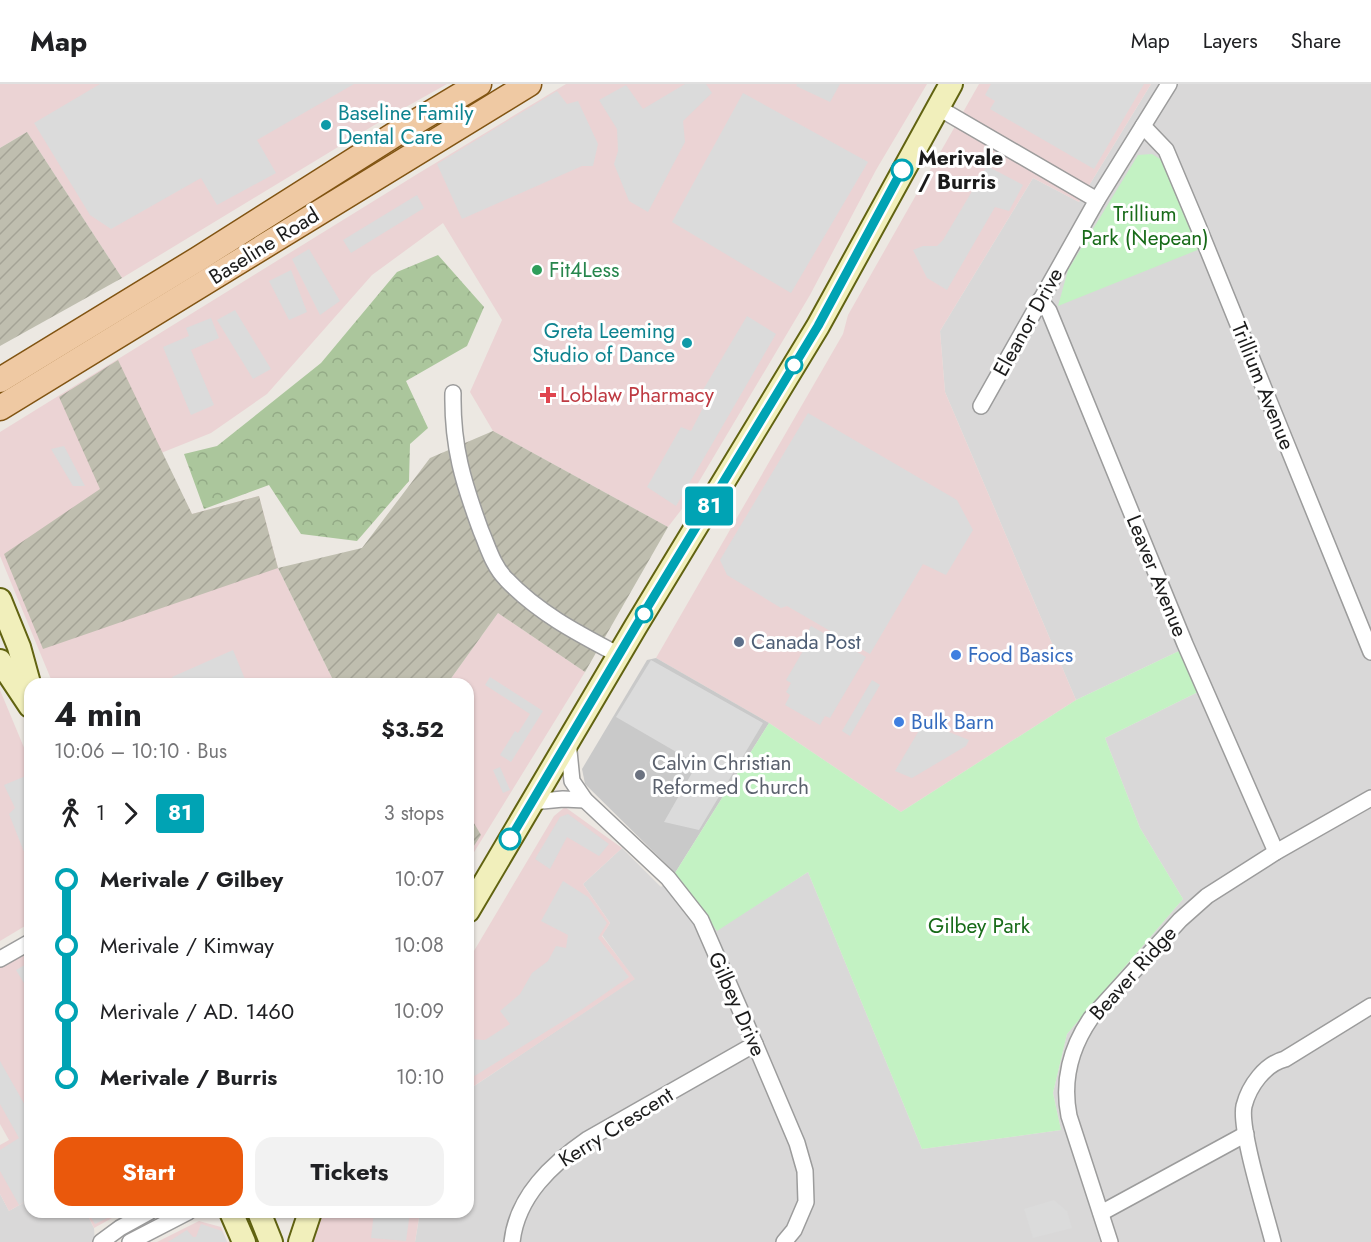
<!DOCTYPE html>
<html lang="en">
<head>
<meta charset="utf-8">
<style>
  :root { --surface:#fff; --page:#f2f2f2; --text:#202124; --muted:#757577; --line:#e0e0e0; --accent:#ea580c }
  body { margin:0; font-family:Jost,sans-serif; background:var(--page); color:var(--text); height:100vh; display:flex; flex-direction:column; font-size:22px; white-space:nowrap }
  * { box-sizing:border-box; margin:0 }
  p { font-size:20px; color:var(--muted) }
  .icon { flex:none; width:33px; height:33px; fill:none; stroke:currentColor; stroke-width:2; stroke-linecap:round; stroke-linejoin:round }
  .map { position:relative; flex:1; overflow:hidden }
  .drawer { position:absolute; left:24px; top:594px; width:450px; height:540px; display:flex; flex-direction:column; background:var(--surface); border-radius:18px; box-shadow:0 2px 4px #0004 }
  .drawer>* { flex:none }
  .badge { padding:0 12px; border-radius:4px; font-size:21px; line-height:39px }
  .map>.badge { position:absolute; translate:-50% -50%; box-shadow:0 0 0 3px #fff }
  .legs { display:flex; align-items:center; gap:9px; height:66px; padding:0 30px; font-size:20px }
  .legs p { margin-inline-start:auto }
  .head { display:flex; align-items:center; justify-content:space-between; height:102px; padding:0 30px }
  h1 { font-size:33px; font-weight:700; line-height:45px }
  .action { display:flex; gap:12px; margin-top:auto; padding:12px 30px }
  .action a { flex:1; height:69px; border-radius:18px; background:var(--accent); color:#fff; font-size:24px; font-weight:700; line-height:69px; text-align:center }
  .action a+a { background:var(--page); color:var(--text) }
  ul { padding:0 30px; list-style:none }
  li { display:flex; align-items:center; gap:21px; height:66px; font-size:22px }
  li i { display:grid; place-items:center; width:9px; height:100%; margin:0 8px; background:currentColor }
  li i::after { content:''; width:15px; height:15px; margin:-8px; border:4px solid; border-radius:50%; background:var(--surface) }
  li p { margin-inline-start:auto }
  li:first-child i { background:linear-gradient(#0000 50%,currentColor 0) }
  li:last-child i { background:linear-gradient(currentColor 50%,#0000 0) }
  header { display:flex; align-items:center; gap:36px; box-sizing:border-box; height:84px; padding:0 30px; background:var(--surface); border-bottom:2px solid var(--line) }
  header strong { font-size:28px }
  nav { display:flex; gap:33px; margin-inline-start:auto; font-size:21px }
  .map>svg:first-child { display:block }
  .residential { fill:#d9d8d8 }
  .commercial { fill:#ebd3d4 }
  .religious { fill:#c9c9c9 }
  .construction { fill:url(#construction-furrows) }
  .forest { fill:url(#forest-crowns) }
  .park { fill:#c3f2c3 }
  .parking { fill:#dbdbdb }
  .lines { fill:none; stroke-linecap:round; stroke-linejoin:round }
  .minor-casing { stroke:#9c9c9c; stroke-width:18 }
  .secondary-casing { stroke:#616311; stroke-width:26 }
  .primary-casing { stroke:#815412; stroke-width:27 }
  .minor { stroke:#fff; stroke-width:15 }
  .secondary { stroke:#f1efbb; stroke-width:22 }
  .primary { stroke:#efc9a3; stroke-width:24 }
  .line-1-casing { stroke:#fff; stroke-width:14 }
  .line-1 { stroke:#00a3b4; stroke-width:9 }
  .culture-dot { fill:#0f9aa8; stroke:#fff; stroke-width:2 }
  .stop-1-dot { fill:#fff; stroke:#00a3b4; stroke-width:3 }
  .leisure-dot { fill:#2e9e5b; stroke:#fff; stroke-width:2 }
  .health-dot { fill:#e0444e; stroke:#fff; stroke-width:2 }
  .service-dot { fill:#5c6f8a; stroke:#fff; stroke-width:2 }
  .shop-dot { fill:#3f7fe0; stroke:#fff; stroke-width:2 }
  .worship-dot { fill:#6b7280; stroke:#fff; stroke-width:2 }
  .labels { text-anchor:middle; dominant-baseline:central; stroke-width:6; stroke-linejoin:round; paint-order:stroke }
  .culture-label { font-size:21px; fill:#0d838f; stroke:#fff; text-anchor:start }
  .stop-label { font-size:21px; font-weight:bold; fill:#1b1b1b; stroke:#fff; text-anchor:start }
  .park-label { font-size:21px; fill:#186b19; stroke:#fff }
  .street-label { font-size:21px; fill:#1b1b1b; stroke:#fff }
  .leisure-label { font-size:21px; fill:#27864d; stroke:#fff; text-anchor:start }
  .health-label { font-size:21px; fill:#be3a42; stroke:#fff; text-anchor:start }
  .service-label { font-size:21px; fill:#4e5e75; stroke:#fff; text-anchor:start }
  .shop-label { font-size:21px; fill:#366cbe; stroke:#fff; text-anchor:start }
  .worship-label { font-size:21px; fill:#5b616d; stroke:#fff; text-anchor:start }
</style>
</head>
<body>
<header>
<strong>Map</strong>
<nav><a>Map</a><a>Layers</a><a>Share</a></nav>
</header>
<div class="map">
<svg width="1371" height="1158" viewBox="0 0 1371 1158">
  <defs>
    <pattern id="construction-furrows" width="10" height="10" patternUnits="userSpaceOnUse" patternTransform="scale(1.5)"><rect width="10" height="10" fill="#bfbeaf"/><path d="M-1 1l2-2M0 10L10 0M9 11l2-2" fill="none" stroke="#a4a396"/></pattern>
    <pattern id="forest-crowns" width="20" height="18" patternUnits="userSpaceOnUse" patternTransform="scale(1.5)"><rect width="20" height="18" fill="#abc69c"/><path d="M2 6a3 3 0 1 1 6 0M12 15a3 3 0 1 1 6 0" fill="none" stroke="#93aa86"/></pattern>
  </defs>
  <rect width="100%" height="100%" fill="#ece8e2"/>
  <g class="residential">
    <path d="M 1151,0 L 1371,0 L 1371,1158 L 415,1158 L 420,1128 L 468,1128 L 468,1006 L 634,895 L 602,851 L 610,839 L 583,800 L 622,764 L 661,803 L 675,789 L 717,846 L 808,788 L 922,1065 L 1061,1046 L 1053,1009 L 1067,950 L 1183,815 L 1140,744 L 1105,654 L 1198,608 L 1179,567 L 1076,616 L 945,308 L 940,247 L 1033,94 L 1079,118 Z"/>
    <path d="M 0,1110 L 9,1127 L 30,1115 L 30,1128 L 86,1128 L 94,1144 L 95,1158 L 0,1158 Z"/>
  </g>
  <g class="commercial">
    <path d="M 0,0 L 447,0 L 381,37 L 122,194 L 27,48 L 0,64 Z"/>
    <path d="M 566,0 L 927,0 L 876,86 L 810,211 L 685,421 L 668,443 L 493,347 L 470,308 L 502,236 L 443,139 L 372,191 L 267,310 L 211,349 L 161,369 L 192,430 L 259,412 L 278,484 L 335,600 L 53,600 L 0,472 L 0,348 L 419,89 Z"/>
    <path d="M 979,0 L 1151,0 L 1079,118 L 1033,94 L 940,247 L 945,308 L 1076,616 L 901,728 L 769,639 L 656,574 L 843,250 L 848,231 Z"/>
    <path d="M 498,529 L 585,588 L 468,778 L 468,600 L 447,600 Z"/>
    <path d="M 0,606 L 30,678 L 30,839 L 0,857 Z"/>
    <path d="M 565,723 L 622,764 L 583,800 L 610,839 L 602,852 L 635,895 L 468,1006 L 468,877 L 554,732 Z"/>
    <path d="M 30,867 L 30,1115 L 9,1127 L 0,1110 L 0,1061 L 9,1056 L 0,1040 L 0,882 Z"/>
    <path d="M 86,1128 L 123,1128 L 94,1144 Z"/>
    <path d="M 320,1128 L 420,1128 L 415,1158 L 312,1158 L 315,1136 Z"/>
    <path d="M 199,1137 L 221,1143 L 227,1158 L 157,1158 Z"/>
  </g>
  <path class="religious" d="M 656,574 L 769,639 L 675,789 L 585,700 L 582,685 L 647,576 Z"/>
  <g class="construction">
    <path d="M 27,48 L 122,194 L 0,262 L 0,64 Z"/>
    <path d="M 118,276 L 192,430 L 259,412 L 278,484 L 362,464 L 430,374 L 493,347 L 668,443 L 585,588 L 498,529 L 447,600 L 335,600 L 278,484 L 43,565 L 4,470 L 100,405 L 59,313 Z"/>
    <path d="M 468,729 L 481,751 L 468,771 Z"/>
  </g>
  <path class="forest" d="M 438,171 L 484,223 L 467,262 L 406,297 L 428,344 L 410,360 L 409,397 L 357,457 L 301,450 L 269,401 L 204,425 L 184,370 L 217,362 L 321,279 L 397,188 Z"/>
  <g class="park">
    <path d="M 1152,70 L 1165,78 L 1200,165 L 1058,222 L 1068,186 L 1138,71 Z"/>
    <path d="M 1179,567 L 1198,608 L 1105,654 L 1140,744 L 1183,815 L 1067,950 L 1053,1009 L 1061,1046 L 922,1065 L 808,788 L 717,847 L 675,789 L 769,639 L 901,728 L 1076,616 Z"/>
  </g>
  <g class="parking">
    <path d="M 100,0 L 354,0 L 257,56 L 276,89 L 217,121 L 201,94 L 111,145 L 90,131 L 34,39 Z"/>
    <path d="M 685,0 L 706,0 L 712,9 L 683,37 L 685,58 L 648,128 L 629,117 L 614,80 L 618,67 L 617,45 L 599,16 L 626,1 L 643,25 Z"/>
    <path d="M 797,0 L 840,0 L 830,18 L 796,2 Z"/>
    <path d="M 991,0 L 1144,0 L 1094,85 L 990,25 L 995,17 L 985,11 Z"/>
    <path d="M 557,7 L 567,20 L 578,17 L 598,60 L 593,82 L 582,82 L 462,135 L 437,80 Z"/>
    <path d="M 743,9 L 868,78 L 791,209 L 672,138 Z"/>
    <path d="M 987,82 L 1023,101 L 1009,127 L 995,123 L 947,206 L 927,194 L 913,166 L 923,162 L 937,162 L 943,156 Z"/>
    <path d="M 417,111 L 424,124 L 351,169 L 343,156 Z"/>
    <path d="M 309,165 L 340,217 L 320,231 L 292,175 Z"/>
    <path d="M 291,186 L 307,228 L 289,236 L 269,197 Z"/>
    <path d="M 235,226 L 271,285 L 253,295 L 217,236 Z"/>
    <path d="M 747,232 L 776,250 L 676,422 L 647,403 L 681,343 L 691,347 L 705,320 L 700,311 Z"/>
    <path d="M 211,234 L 219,254 L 191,266 L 214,321 L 191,331 L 163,263 L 189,252 L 186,244 Z"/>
    <path d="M 808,329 L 957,416 L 973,446 L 946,491 L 923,480 L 870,570 L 787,522 L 781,524 L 727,491 L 720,476 Z"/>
    <path d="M 64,362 L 85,402 L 73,402 L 51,365 Z"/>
    <path d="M 811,542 L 866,573 L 830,634 L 825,632 L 820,641 L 785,621 L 790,611 L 786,608 L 791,599 L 786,596 L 803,567 L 798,564 Z"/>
    <path d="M 233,566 L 247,600 L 175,600 L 172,593 Z"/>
    <path d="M 651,576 L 763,639 L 699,746 L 664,738 L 697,680 L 616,633 Z"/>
    <path d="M 490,593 L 543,627 L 511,678 L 500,671 L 515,647 L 518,649 L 530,630 L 485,601 Z"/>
    <path d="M 872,596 L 880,601 L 850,652 L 842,647 Z"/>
    <path d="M 924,638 L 969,656 L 966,662 L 912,694 L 895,687 Z"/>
    <path d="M 500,683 L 510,706 L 503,709 L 493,686 Z"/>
    <path d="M 28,691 L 30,697 L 30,783 L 9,730 L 15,724 L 4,701 Z"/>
    <path d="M 568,730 L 609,760 L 599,772 L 567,753 L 550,785 L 535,775 L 560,733 Z"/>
    <path d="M 563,797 L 588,813 L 607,839 L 598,854 L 629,893 L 581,926 L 468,996 L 468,955 L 485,956 L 510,940 L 500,927 L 520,910 L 532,889 L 548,877 L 556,862 L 566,864 L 568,851 L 541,837 Z"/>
    <path d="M 30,878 L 30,909 L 16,886 Z"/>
    <path d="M 0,977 L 30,1030 L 30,1115 L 19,1121 L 0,1087 L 0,1066 L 19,1054 L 0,1020 Z"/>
    <path d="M 1054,1116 L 1067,1127 L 1072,1144 L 1033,1154 L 1024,1125 Z"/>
    <path d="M 88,1128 L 106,1128 L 109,1133 L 95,1140 Z"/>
    <path d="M 374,1128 L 410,1128 L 406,1157 L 371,1154 Z"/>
    <path d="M 201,1140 L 222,1147 L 227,1158 L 168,1158 L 187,1146 L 193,1153 L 196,1153 Z"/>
  </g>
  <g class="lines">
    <defs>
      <g id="minor">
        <path d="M 937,23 L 1097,116"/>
        <path d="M 1143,42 L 1166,66 L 1198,142 L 1371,568"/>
        <path d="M 1040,216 L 1049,227 L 1185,560 L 1276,768"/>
        <path d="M 453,309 C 452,362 463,398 481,447 C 488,463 493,482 506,495 C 538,529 579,550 619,571"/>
        <path d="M 981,322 L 1097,116 L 1169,0"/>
        <path d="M 568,657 L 572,697 L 585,716 L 668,794 L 701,836 L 755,960 L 797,1059 L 805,1087 L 806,1118 L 794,1146 L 784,1158"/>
        <path d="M 532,718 L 563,715 L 585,716"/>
        <path d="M 0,875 L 30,858"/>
        <path d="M 1101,1129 L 1246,1050"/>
        <path d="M 101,1158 L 120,1144 L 149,1128"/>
        <path d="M 130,1158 L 188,1128"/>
        <path d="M 512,1158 C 517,1112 552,1080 588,1055 L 755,960"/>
        <path d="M 1110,1158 L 1069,1032 C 1062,997 1071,963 1091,934 L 1180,836 L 1207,812 L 1276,768 L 1371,714"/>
        <path d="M 1273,1158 C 1266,1130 1239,1045 1244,1022 C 1249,1002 1265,980 1285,975 L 1371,922"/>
      </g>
      <g id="secondary">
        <path d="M 0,516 L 19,563 L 30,603"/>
        <path d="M 0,577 L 30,622"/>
        <path d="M 468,827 L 636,542 L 818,242 L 951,0"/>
        <path d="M 231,1128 L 244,1158"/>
        <path d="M 259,1128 L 271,1158"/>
        <path d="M 300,1158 L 310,1128"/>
      </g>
      <g id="primary">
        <path d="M 0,296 L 198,175 L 397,49 L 479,0"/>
        <path d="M 0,324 L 529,0"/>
      </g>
    </defs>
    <use href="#minor" class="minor-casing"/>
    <use href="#secondary" class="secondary-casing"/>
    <use href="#primary" class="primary-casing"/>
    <use href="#minor" class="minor"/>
    <use href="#secondary" class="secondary"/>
    <use href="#primary" class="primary"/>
  </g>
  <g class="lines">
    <defs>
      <path id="line-1" d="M 510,755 L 636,542 L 818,242 L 902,86"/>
    </defs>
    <use href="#line-1" class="line-1-casing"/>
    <use href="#line-1" class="line-1"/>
  </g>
  <g class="culture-dot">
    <circle cx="326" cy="41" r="6"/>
    <circle cx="687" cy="259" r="6"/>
  </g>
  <g class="stop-1-dot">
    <circle cx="902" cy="86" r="10"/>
    <circle cx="794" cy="281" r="8"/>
    <circle cx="644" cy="530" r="8"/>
    <circle cx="510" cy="755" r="10"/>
  </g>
  <circle class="leisure-dot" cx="537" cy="186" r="6"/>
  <path class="health-dot" d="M545 302h6v6h6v6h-6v6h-6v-6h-6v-6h6z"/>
  <circle class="service-dot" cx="739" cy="558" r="6"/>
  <g class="shop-dot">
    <circle cx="956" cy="571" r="6"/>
    <circle cx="899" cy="638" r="6"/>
  </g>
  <circle class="worship-dot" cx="640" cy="691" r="6"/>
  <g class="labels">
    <g class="culture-label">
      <text x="338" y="29">Baseline Family<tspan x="338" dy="24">Dental Care</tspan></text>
      <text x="675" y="247" text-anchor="end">Greta Leeming<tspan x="675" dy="24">Studio of Dance</tspan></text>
    </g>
    <g class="stop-label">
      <text x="918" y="74">Merivale<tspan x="918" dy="24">/ Burris</tspan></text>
    </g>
    <g class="park-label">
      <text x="1145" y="130">Trillium<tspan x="1145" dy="24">Park (Nepean)</tspan></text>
      <text x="979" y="842">Gilbey Park</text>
    </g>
    <g class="street-label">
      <text transform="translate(264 162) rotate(-32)">Baseline Road</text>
      <text transform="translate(1028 238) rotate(-61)">Eleanor Drive</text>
      <text transform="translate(1263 302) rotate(68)">Trillium Avenue</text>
      <text transform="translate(1157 492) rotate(68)">Leaver Avenue</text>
      <text transform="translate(1133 889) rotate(-48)">Beaver Ridge</text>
      <text transform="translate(737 920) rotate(66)">Gilbey Drive</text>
      <text transform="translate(616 1043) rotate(-32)">Kerry Crescent</text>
    </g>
    <g class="leisure-label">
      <text x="549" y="186">Fit4Less</text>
    </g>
    <g class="health-label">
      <text x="560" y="311">Loblaw Pharmacy</text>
    </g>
    <g class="service-label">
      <text x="751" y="558">Canada Post</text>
    </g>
    <g class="shop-label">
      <text x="968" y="571">Food Basics</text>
      <text x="911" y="638">Bulk Barn</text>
    </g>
    <g class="worship-label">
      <text x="652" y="679">Calvin Christian<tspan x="652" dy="24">Reformed Church</tspan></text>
    </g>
  </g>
</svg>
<b class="badge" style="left:709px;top:422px;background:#00a3b4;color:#fff">81</b>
<section class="drawer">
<div class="head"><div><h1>4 min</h1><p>10:06 – 10:10 · Bus</p></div><b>$3.52</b></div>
<div class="legs"><svg class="icon" aria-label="walk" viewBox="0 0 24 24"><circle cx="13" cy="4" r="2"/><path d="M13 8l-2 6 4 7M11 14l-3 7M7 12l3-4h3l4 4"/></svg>1<svg class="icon" aria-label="forward" viewBox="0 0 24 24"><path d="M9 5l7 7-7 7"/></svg><b class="badge" style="background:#00a3b4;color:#fff">81</b><p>3 stops</p></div>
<ul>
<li><i style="color:#00a3b4"></i><b>Merivale / Gilbey</b><p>10:07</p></li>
<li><i style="color:#00a3b4"></i><span>Merivale / Kimway</span><p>10:08</p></li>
<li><i style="color:#00a3b4"></i><span>Merivale / AD. 1460</span><p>10:09</p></li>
<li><i style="color:#00a3b4"></i><b>Merivale / Burris</b><p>10:10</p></li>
</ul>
<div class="action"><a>Start</a><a>Tickets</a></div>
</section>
</div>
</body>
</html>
